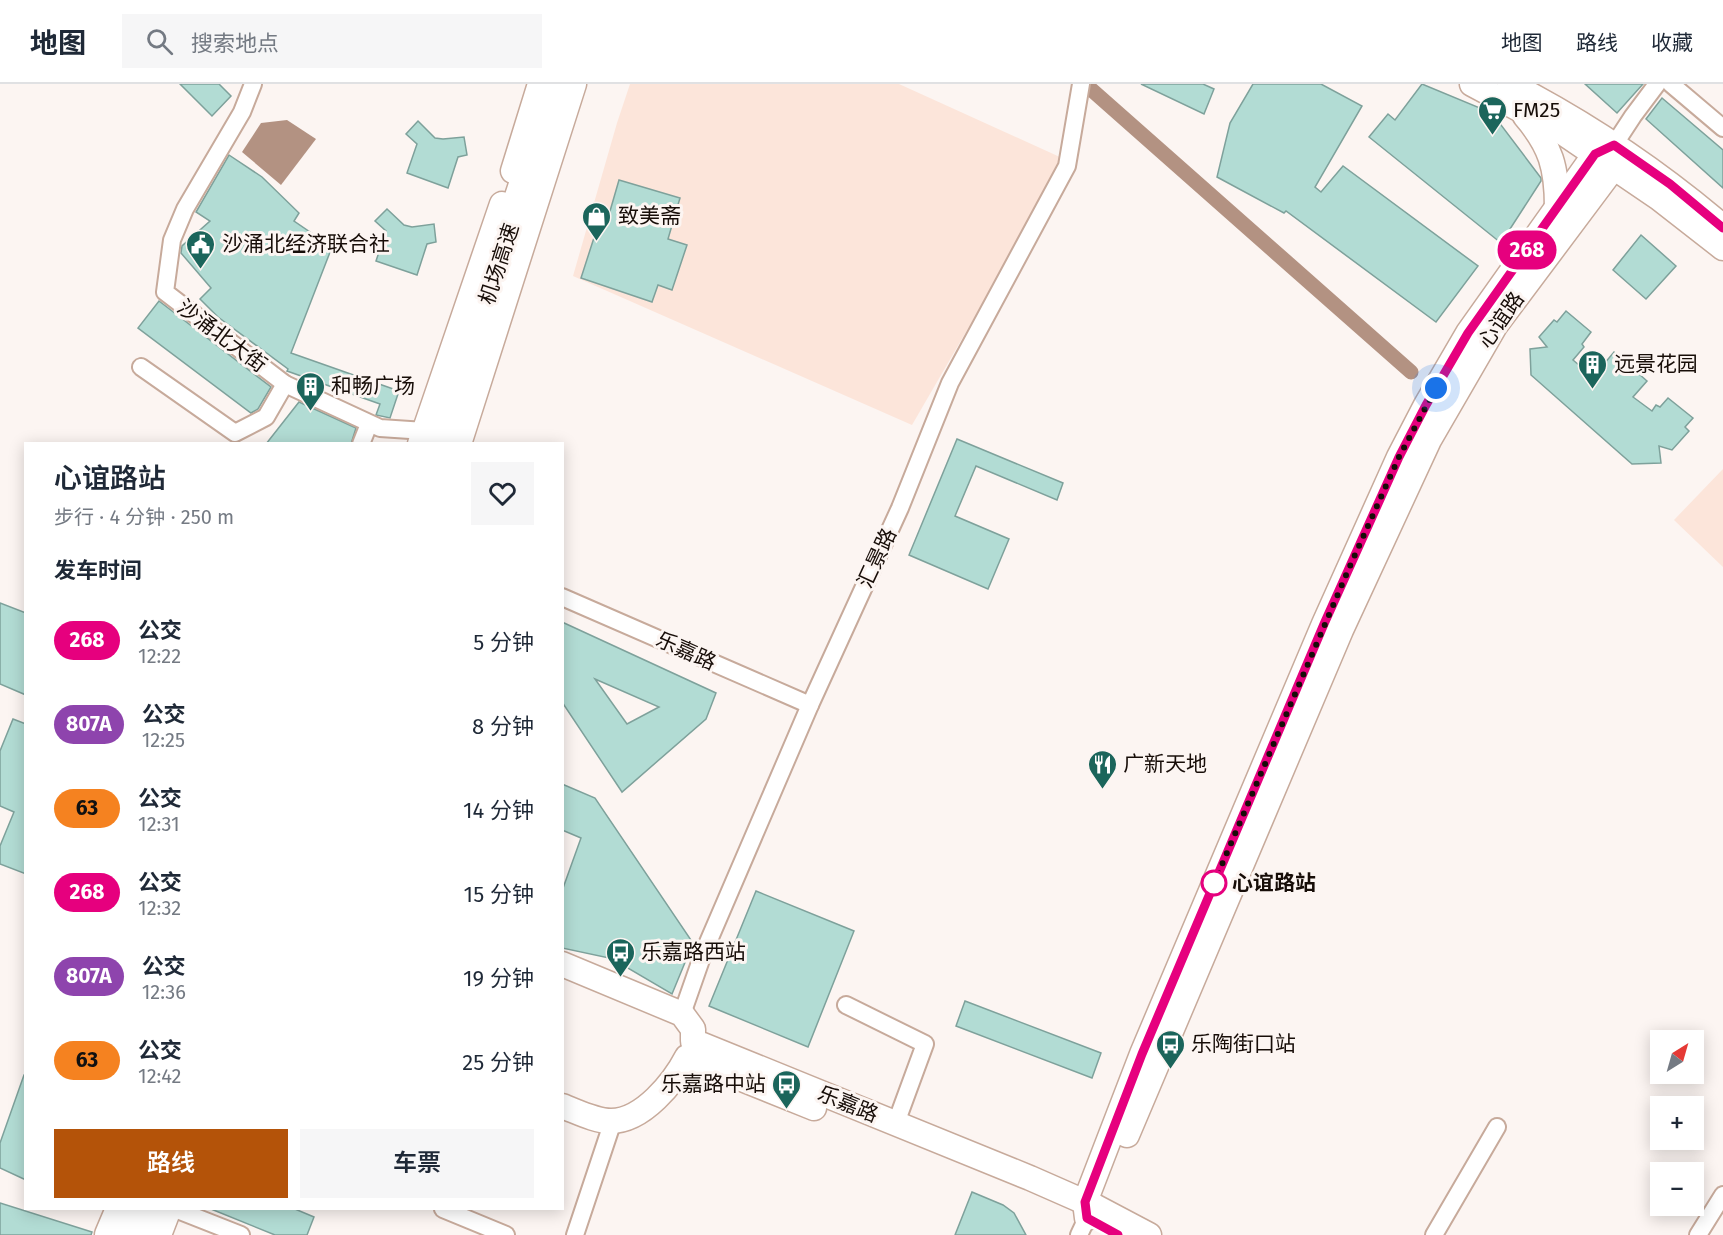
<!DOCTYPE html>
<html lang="zh">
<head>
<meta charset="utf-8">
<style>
  :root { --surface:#fff; --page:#f6f6f7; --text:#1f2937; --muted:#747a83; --line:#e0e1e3; --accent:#b45309 }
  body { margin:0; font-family:"Fira Sans","Noto Sans SC",sans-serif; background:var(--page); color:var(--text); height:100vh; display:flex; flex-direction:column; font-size:22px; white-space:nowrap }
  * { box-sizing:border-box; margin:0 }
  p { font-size:20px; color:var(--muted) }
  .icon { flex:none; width:33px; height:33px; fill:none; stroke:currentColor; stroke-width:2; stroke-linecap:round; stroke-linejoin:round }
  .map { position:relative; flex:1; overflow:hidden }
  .details { position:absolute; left:24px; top:358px; width:540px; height:768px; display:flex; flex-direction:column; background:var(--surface); border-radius:0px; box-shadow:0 3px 15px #0003 }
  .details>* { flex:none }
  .badge { padding:0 12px; border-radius:20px; font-size:21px; line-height:39px }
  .needle { width:39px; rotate:37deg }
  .buttons { position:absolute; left:1650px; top:946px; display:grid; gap:12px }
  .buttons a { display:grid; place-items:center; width:54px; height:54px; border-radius:0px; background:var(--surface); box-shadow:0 3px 15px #0003; font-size:30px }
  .you { position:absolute; width:30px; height:30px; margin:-15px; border:4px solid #fff; border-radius:50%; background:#1a73e8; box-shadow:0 0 0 9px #1a73e833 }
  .map>.badge { position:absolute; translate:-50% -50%; box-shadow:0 0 0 3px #fff }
  h2 { padding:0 30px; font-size:22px; line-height:54px }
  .round { display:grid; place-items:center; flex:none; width:63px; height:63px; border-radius:0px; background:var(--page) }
  .summary { display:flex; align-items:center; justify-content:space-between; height:102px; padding:0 30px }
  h1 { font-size:28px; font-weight:600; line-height:45px }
  .action { display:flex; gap:12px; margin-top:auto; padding:12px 30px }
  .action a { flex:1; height:69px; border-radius:0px; background:var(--accent); color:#fff; font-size:24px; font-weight:600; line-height:69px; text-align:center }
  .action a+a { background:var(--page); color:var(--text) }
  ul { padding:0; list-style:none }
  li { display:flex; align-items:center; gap:18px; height:84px; padding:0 30px }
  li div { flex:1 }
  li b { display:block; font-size:22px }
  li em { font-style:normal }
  li .badge { min-width:66px; font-weight:700; text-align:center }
  header { display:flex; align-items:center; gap:36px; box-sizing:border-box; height:84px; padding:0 30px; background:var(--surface); border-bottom:2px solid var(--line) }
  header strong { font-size:28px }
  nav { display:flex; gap:33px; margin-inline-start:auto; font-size:21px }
  .search { width:420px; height:54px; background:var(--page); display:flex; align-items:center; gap:15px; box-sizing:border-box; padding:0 21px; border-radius:0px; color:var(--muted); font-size:22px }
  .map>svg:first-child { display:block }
  .built { fill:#fce5da }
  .water { fill:#b39282 }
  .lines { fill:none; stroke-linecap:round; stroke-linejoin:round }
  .canal { stroke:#b39282; stroke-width:15 }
  .building { fill:#b2dcd4; stroke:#7ea19b; stroke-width:1.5; fill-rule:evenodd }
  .street-casing { stroke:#c7aa9b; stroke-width:20 }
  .secondary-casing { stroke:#c7aa9b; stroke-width:27 }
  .highway-casing { stroke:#c7aa9b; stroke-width:33 }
  .street { stroke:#fff; stroke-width:16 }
  .secondary { stroke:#fff; stroke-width:24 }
  .highway { stroke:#fff; stroke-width:30 }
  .line-casing { stroke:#fff; stroke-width:14 }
  .line { stroke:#e6007e; stroke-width:9 }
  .walk { stroke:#170d08; stroke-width:6; stroke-dasharray:0 10.8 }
  .stop-dot { fill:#fff; stroke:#e6007e; stroke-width:3 }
  .labels { text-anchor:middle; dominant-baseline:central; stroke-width:6; stroke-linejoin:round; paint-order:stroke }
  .poi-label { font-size:21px; fill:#170d08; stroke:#fcf5f2; text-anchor:start }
  .street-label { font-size:21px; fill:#170d08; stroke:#fcf5f2 }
  .stop-label { font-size:21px; font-weight:bold; fill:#170d08; stroke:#fcf5f2; text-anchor:start }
</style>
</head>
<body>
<header>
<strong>地图</strong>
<div class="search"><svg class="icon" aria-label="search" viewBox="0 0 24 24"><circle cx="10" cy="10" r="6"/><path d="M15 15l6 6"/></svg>搜索地点</div>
<nav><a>地图</a><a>路线</a><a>收藏</a></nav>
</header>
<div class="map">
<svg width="1723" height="1151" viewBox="0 0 1723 1151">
  <rect width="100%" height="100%" fill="#fcf5f2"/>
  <g class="built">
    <path d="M 630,0 L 899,0 L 1062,74 L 999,191 L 912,341 L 573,192 L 617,39 Z"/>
    <path d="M 1723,385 L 1723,483 L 1674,436 Z"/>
  </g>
  <path class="water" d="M 287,36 L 316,55 L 281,101 L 242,68 L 261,39 Z"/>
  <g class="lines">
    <path class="canal" d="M 1085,0 L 1411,288"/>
  </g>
  <g class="building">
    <path d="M 180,0 L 219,0 L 231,12 L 212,32 Z"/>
    <path d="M 1141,0 L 1203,0 L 1214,5 L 1204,30 Z"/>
    <path d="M 1253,0 L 1321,0 L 1362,22 L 1315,103 L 1321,108 L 1343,82 L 1478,182 L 1436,238 L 1286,127 L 1284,129 L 1217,93 L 1230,39 Z"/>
    <path d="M 1422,0 L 1492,29 L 1541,94 L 1541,97 L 1501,159 L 1369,53 L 1388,30 L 1395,36 Z"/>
    <path d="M 1585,0 L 1643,0 L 1617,29 Z"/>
    <path d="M 1662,14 L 1723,66 L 1723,104 L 1646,35 Z"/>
    <path d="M 418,37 L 435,54 L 443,55 L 464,53 L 467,71 L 458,73 L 448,104 L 407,89 L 417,60 L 406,50 Z"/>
    <path d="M 229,71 L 262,93 L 299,129 L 294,137 L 332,163 L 291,269 L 399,307 L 390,334 L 376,331 L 380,320 L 287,287 L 288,285 L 218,233 L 200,215 L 211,204 L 181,169 L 182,162 L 210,137 L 196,128 Z"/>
    <path d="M 619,96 L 680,114 L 668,155 L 687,161 L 672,206 L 658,201 L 652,218 L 581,194 L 601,132 L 608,134 Z"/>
    <path d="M 387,125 L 404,141 L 412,143 L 434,140 L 436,158 L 427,160 L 417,191 L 376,177 L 386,147 L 375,137 Z"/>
    <path d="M 1641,151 L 1676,182 L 1646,215 L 1613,186 Z"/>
    <path d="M 159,217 L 271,303 L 258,325 L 251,329 L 138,244 Z"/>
    <path d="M 1566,227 L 1591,248 L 1582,260 L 1584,263 L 1573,276 L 1593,293 L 1614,268 L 1647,297 L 1633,313 L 1652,327 L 1656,321 L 1660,323 L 1668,314 L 1693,334 L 1685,343 L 1689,347 L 1672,366 L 1659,362 L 1661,379 L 1632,380 L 1531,291 L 1530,265 L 1547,263 L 1539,253 L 1554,236 L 1557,238 Z"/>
    <path d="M 299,318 L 356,344 L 351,360 L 266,360 Z"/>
    <path d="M 957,355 L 1063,399 L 1057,416 L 976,382 L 955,432 L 1009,455 L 988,505 L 909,471 Z"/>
    <path d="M 0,519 L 26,529 L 26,611 L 0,600 Z"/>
    <path d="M 562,538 L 716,609 L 706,635 L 622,708 L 562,618 ZM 595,595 L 659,623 L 627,640 Z"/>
    <path d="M 13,635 L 26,640 L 26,790 L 0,780 L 0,762 L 14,728 L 0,722 L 0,667 Z"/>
    <path d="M 562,700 L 595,714 L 693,859 L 672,910 L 626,883 L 628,878 L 562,864 L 562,807 L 581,754 L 562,746 Z"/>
    <path d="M 756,807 L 854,847 L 808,963 L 709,922 Z"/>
    <path d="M 965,917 L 1101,969 L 1092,994 L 956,942 Z"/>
    <path d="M 24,991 L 26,991 L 26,1096 L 0,1084 L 0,1059 Z"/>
    <path d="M 972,1108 L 1003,1121 L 1014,1129 L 1026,1151 L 955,1151 Z"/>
    <path d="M 0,1119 L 92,1148 L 91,1151 L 0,1151 Z"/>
    <path d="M 211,1125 L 295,1125 L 314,1133 L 307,1151 L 275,1151 Z"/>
  </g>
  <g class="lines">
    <defs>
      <g id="street">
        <path d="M 253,0 L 242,28 L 185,125 L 172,156 L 165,208 L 285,300 L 380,344 L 425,347"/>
        <path d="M 1671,0 L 1723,44"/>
        <path d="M 1614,61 L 1633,32 L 1657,0"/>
        <path d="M 141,283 L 235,349 L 266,333 L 285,300"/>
        <path d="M 361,360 L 369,340"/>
        <path d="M 562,513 L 810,621"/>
        <path d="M 846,921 L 925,960 L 896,1039"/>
        <path d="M 682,930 L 703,870 L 810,621 L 900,424 L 950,299 L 1067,82 L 1081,0"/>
        <path d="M 175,1125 L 241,1151"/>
        <path d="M 443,1125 L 506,1151"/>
        <path d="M 575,1151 L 613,1037"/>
        <path d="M 1079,1151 L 1087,1134"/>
        <path d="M 1434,1151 L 1497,1043"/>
        <path d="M 1698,1151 L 1723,1111"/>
      </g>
      <g id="secondary">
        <path d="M 1472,0 L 1562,48 L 1659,114 L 1723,164"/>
        <path d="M 1510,0 C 1586,39 1657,87 1722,142"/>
        <path d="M 1525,32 C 1551,62 1557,84 1557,124"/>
        <path d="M 513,87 L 540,0"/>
        <path d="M 420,360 L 502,120"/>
        <path d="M 459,360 L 574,0"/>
        <path d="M 562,880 L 682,930 L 693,945 L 693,957 L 1030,1094 L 1096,1123 L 1149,1151"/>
        <path d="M 562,1022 C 578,1028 595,1037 611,1037 C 643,1037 674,998 687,973 L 814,1024"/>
        <path d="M 1127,1051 L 1341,546 L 1429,356 L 1495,242 L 1614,83 L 1614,61"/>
        <path d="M 1087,1134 L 1085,1118 L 1142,970 L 1324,540 L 1399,373 L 1426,321 L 1468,249 L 1595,70 L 1614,61"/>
        <path d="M 159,1151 L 169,1125"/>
      </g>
      <g id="highway">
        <path d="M 439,360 L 557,0"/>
        <path d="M 110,1151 L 121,1125"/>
        <path d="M 137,1151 L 147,1125"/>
      </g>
    </defs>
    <use href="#street" class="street-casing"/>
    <use href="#secondary" class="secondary-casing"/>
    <use href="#highway" class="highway-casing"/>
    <use href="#street" class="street"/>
    <use href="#secondary" class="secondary"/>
    <use href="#highway" class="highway"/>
  </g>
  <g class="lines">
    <defs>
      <path id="line" d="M 1118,1151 L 1087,1134 L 1085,1118 L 1142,970 L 1324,540 L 1399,373 L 1426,321 L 1468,249 L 1595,70 L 1614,61 L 1670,100 L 1723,144"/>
    </defs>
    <use href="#line" class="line-casing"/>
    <use href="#line" class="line"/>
    <path class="walk" d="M 1214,799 L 1350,482 L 1399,373 L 1436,304"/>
  </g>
  <defs>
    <symbol id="supermarket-pin" viewBox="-11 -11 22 30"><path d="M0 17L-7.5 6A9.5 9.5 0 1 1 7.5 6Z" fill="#1b655b" stroke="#fcf5f2"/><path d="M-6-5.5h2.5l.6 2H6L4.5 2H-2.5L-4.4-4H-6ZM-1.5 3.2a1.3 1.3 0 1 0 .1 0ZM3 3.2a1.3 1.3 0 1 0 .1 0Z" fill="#fff"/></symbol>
    <symbol id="shop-pin" viewBox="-11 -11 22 30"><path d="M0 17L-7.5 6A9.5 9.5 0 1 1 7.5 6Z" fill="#1b655b" stroke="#fcf5f2"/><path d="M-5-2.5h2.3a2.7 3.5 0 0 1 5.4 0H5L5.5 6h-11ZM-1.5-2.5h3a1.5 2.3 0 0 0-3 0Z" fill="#fff"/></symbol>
    <symbol id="civic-pin" viewBox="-11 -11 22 30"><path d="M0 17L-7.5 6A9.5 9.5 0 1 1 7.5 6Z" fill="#1b655b" stroke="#fcf5f2"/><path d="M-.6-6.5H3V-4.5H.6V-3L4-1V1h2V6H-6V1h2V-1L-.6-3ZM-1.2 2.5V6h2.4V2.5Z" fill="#fff"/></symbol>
    <symbol id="building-pin" viewBox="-11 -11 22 30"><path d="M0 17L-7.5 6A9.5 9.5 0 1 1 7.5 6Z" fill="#1b655b" stroke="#fcf5f2"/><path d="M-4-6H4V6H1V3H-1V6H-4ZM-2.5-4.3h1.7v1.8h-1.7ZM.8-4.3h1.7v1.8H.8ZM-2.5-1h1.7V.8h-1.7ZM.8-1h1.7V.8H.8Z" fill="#fff"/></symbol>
    <symbol id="restaurant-pin" viewBox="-11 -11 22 30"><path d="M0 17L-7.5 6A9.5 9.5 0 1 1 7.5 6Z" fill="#1b655b" stroke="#fcf5f2"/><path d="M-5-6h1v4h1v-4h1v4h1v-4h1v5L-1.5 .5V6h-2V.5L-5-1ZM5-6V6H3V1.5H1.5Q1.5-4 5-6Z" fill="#fff"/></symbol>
    <symbol id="bus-pin" viewBox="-11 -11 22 30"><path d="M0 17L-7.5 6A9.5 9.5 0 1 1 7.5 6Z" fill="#1b655b" stroke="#fcf5f2"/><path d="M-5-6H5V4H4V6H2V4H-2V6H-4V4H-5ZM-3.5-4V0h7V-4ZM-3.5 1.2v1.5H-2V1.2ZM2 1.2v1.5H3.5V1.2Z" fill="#fff"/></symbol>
  </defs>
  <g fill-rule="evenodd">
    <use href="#supermarket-pin" x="1476" y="10" width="33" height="45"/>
    <use href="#shop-pin" x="580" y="116" width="33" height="45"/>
    <use href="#civic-pin" x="184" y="144" width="33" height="45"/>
    <use href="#building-pin" x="1576" y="264" width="33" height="45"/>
    <use href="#building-pin" x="294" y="286" width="33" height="45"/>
    <use href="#restaurant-pin" x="1086" y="664" width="33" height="45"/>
    <use href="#bus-pin" x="604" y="852" width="33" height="45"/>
    <use href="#bus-pin" x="1154" y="944" width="33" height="45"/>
    <use href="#bus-pin" x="770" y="984" width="33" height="45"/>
  </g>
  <circle class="stop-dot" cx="1214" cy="799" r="12"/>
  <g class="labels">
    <g class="poi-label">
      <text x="1513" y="26">FM25</text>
      <text x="618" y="132">致美斋</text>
      <text x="222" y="160">沙涌北经济联合社</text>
      <text x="1614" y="280">远景花园</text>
      <text x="331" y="302">和畅广场</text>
      <text x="1123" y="680">广新天地</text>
      <text x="641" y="868">乐嘉路西站</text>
      <text x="1191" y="960">乐陶街口站</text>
      <text x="766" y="1000" text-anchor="end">乐嘉路中站</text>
    </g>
    <g class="street-label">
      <text transform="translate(499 180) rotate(-72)">机场高速</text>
      <text transform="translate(1501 236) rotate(-55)">心谊路</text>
      <text transform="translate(222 252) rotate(37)">沙涌北大街</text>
      <text transform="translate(877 474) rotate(-65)">汇景路</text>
      <text transform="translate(686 567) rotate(24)">乐嘉路</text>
      <text transform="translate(848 1020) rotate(22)">乐嘉路</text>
    </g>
    <g class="stop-label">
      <text x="1232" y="799">心谊路站</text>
    </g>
  </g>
</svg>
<div class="buttons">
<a><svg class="needle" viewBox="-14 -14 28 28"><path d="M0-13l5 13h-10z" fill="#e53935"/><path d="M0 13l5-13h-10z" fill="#747a83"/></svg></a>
<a>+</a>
<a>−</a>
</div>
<div class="you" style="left:1436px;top:304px"></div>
<b class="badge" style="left:1527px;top:166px;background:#e6007e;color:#fff">268</b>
<section class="details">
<div class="summary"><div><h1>心谊路站</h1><p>步行 · 4 分钟 · 250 m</p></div><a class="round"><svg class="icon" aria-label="heart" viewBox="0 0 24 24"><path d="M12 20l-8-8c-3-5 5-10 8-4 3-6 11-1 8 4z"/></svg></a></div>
<h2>发车时间</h2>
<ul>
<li><span class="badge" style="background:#e6007e;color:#fff">268</span><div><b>公交</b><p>12:22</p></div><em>5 分钟</em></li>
<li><span class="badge" style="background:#8e44ad;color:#fff">807A</span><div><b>公交</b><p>12:25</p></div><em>8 分钟</em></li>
<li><span class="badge" style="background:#f58220;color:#111">63</span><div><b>公交</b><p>12:31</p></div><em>14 分钟</em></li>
<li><span class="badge" style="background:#e6007e;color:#fff">268</span><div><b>公交</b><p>12:32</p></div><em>15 分钟</em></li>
<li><span class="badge" style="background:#8e44ad;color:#fff">807A</span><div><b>公交</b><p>12:36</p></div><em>19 分钟</em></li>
<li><span class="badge" style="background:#f58220;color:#111">63</span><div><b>公交</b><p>12:42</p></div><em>25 分钟</em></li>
</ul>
<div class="action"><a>路线</a><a>车票</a></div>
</section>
</div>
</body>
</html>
